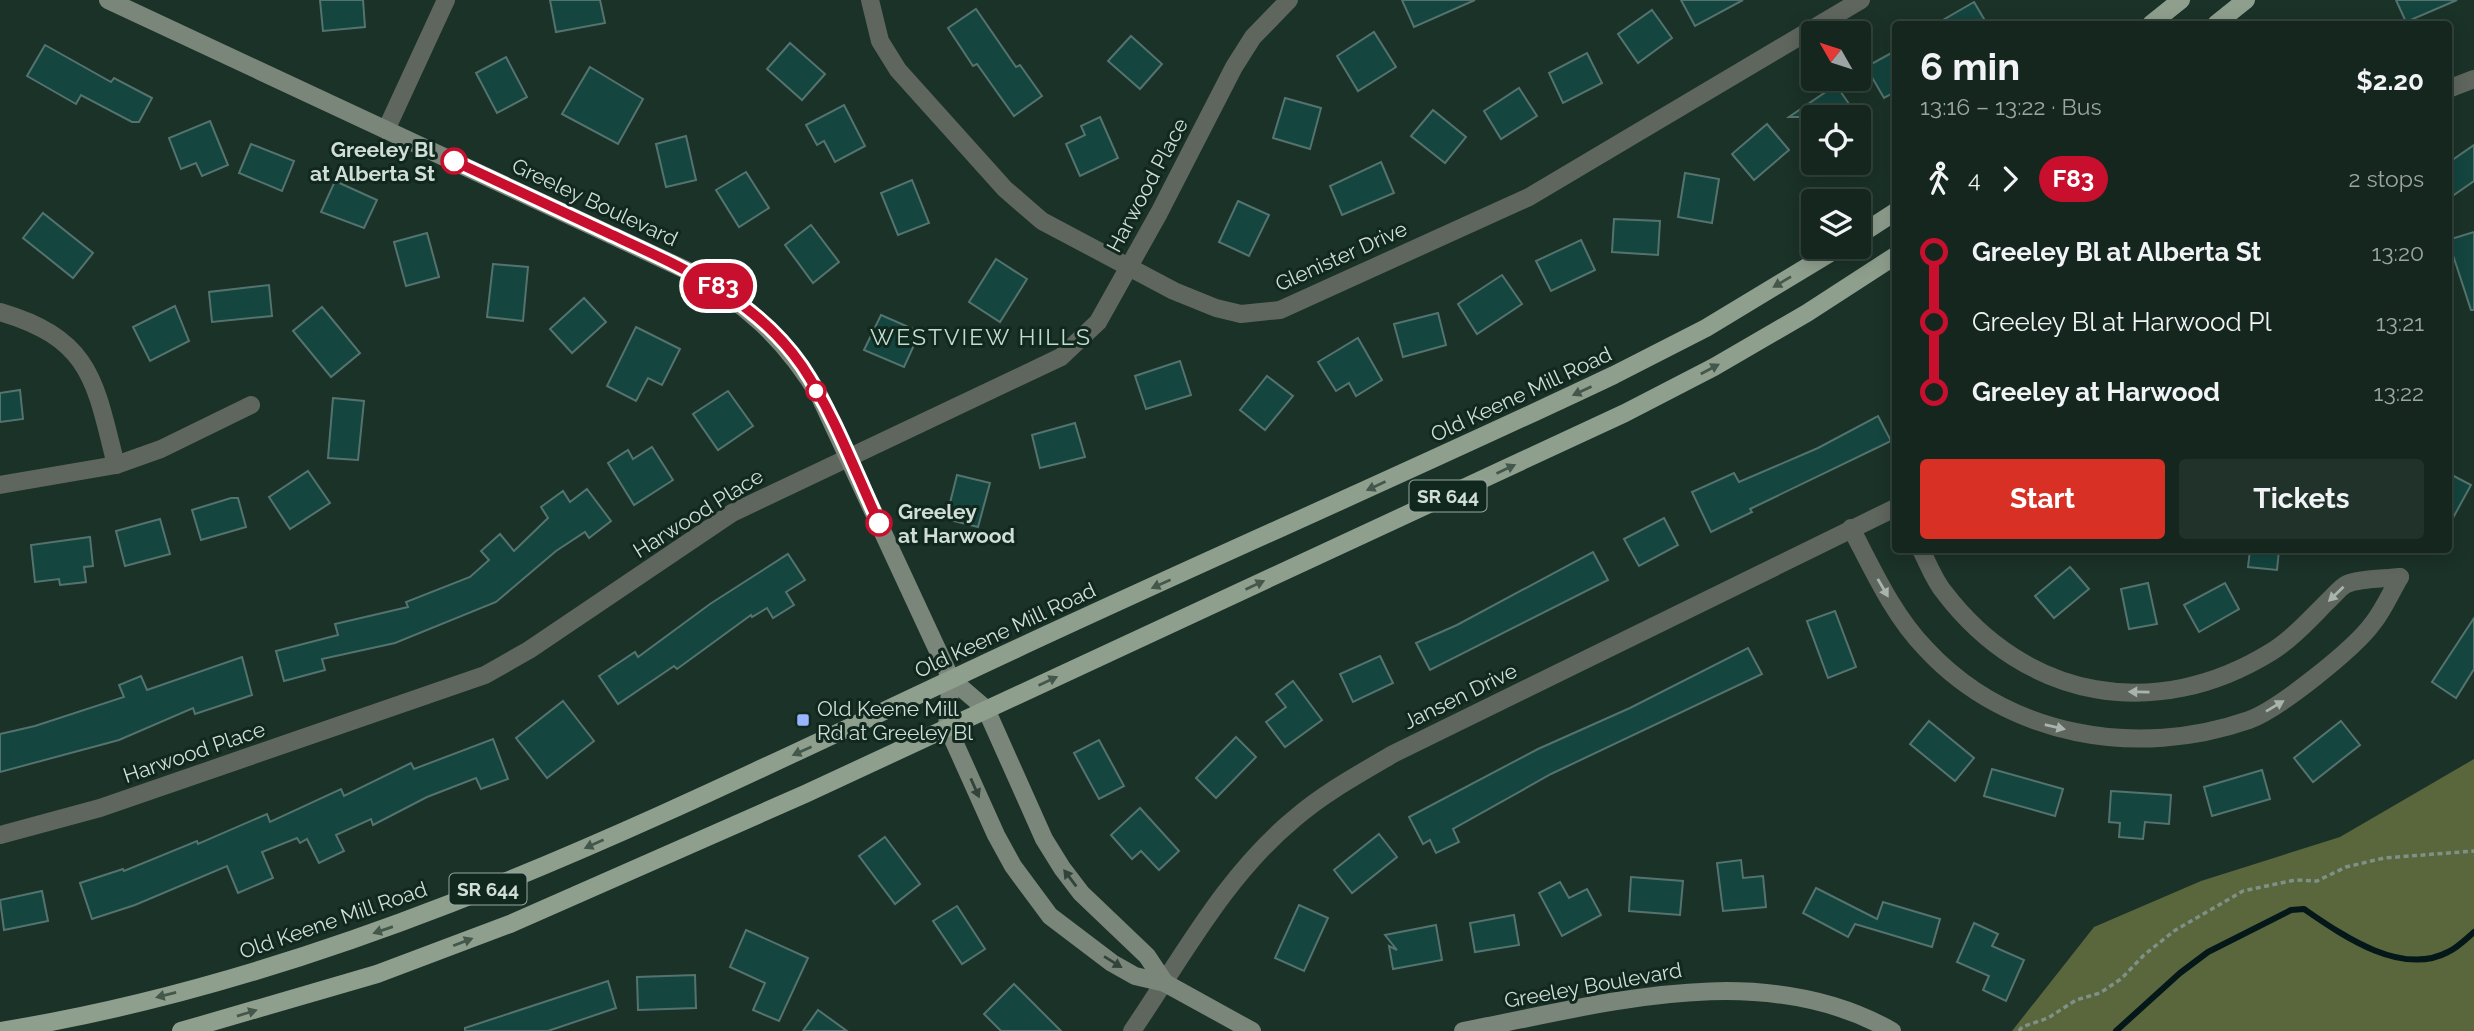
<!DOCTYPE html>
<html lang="en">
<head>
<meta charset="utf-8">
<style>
  :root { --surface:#14261e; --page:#21322b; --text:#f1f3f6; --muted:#9da5a4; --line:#33433c; --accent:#d93025 }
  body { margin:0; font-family:Raleway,sans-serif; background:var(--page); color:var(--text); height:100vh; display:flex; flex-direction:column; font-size:26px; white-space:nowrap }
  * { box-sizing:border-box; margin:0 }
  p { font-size:23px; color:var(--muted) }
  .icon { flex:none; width:38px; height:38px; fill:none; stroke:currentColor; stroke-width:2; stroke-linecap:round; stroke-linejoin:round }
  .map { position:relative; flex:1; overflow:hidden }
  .drawer { position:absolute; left:1892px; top:21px; width:560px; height:532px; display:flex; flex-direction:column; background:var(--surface); border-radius:7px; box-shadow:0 4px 18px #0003,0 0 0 2px var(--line) }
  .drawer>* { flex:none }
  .badge { padding:0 14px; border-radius:23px; font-size:24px; line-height:46px }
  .needle { width:46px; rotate:309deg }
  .fabs { position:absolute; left:1801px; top:21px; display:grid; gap:14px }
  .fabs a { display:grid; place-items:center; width:70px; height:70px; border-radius:7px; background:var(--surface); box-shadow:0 4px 18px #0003,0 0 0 2px var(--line); font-size:35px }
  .map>.badge { position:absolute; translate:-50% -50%; box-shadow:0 0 0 4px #fff }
  .legs { display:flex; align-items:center; gap:10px; height:77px; padding:0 28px; font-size:23px }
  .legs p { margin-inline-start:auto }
  .headline { display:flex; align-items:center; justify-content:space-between; height:119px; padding:0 28px }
  h1 { font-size:38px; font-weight:700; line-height:52px }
  .action { display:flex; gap:14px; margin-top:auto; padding:14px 28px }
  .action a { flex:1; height:80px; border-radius:7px; background:var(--accent); color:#fff; font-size:28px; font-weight:700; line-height:80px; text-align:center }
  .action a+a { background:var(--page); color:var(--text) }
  ul { padding:0 28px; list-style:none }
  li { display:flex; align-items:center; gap:24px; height:70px; font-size:26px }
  li i { display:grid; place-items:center; width:10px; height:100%; margin:0 9px; background:currentColor }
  li i::after { content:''; width:18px; height:18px; margin:-9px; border:5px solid; border-radius:50%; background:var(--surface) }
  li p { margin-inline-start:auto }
  li:first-child i { background:linear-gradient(#0000 50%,currentColor 0) }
  li:last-child i { background:linear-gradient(currentColor 50%,#0000 0) }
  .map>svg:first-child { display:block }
  .forest { fill:#5a663b }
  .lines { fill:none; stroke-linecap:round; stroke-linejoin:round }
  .stream { stroke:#041719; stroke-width:6 }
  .building { fill:#14453f; stroke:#55736e; stroke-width:2 }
  .path { stroke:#7e9088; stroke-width:3.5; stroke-dasharray:5 3.5; stroke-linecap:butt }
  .street { stroke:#5f665e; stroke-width:18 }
  .secondary { stroke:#7a8679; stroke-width:18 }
  .primary { stroke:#8f9f8e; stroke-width:18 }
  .oneway { fill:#43584b }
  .oneway2 { fill:#a8b4ad }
  .oneway3 { fill:#304439 }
  .line-1-casing { stroke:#fff; stroke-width:16 }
  .line-1 { stroke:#c8102e; stroke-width:10 }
  .stop-1-dot { fill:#fff; stroke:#c8102e; stroke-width:3.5 }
  .poi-dot { fill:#99b5fd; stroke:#11281e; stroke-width:2.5 }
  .labels { text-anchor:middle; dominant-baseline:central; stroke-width:6; stroke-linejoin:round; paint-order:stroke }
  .shield { fill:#11281e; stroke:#97a7a0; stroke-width:2 }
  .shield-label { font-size:19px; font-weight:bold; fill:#d0ded7 }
  .stop-label { font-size:21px; font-weight:bold; fill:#d0ded7; stroke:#11281e; text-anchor:end }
  .street-label { font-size:21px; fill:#d0ded7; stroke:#11281e }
  .poi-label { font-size:21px; fill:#d0ded7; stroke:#11281e; text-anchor:start }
  .neighbourhood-label { font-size:23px; letter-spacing:2px; fill:#c2ded0; stroke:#11281e }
</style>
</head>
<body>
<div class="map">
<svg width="2474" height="1031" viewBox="0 0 2474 1031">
  <rect width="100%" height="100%" fill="#1b3228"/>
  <path class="forest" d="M 2474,759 L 2474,1031 L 2012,1031 L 2094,927 L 2201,881 L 2340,837 Z"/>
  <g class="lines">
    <path class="stream" d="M 2116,1031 L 2180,973 L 2208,952 L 2291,910 L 2304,909 C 2342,935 2401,977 2448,952 C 2457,948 2466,939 2474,932"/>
  </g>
  <g class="building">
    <path d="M 320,0 L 363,0 L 365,27 L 323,31 Z"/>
    <path d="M 550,0 L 600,0 L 605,23 L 556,32 Z"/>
    <path d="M 1402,0 L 1475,0 L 1414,27 Z"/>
    <path d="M 1681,0 L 1743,0 L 1695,26 Z"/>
    <path d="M 2396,0 L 2457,0 L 2406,22 Z"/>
    <path d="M 1974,2 L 1987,24 L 1936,24 Z"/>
    <path d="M 976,9 L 1016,67 L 1020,65 L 1042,96 L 1014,116 L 977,64 L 973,66 L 948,28 Z"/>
    <path d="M 1652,10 L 1672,38 L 1638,63 L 1618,34 Z"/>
    <path d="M 1374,32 L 1396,67 L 1358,91 L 1337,56 Z"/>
    <path d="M 1131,36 L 1162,64 L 1140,89 L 1108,61 Z"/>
    <path d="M 790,43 L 825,74 L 802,100 L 767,69 Z"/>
    <path d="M 45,45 L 111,82 L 114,78 L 152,98 L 139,122 L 132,122 L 81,95 L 76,104 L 27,76 Z"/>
    <path d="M 1895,51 L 1895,92 L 1884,98 L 1866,67 Z"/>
    <path d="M 1587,53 L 1602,83 L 1563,103 L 1549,73 Z"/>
    <path d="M 506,57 L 527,97 L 497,113 L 476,73 Z"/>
    <path d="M 590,67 L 643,99 L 618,144 L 562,114 Z"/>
    <path d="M 1836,85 L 1858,117 L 1789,117 Z"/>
    <path d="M 1519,88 L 1537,116 L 1501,139 L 1484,111 Z"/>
    <path d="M 1285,98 L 1321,108 L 1310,149 L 1273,138 Z"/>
    <path d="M 844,105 L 865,146 L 835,162 L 824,141 L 817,145 L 806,125 Z"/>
    <path d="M 1433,110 L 1466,137 L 1445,163 L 1411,136 Z"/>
    <path d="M 1100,117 L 1118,158 L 1080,176 L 1066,144 L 1085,135 L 1081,126 Z"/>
    <path d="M 210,121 L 228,165 L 202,176 L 196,163 L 181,169 L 169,138 Z"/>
    <path d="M 1767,124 L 1789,150 L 1754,180 L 1732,154 Z"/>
    <path d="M 686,136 L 696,180 L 666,187 L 656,144 Z"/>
    <path d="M 251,144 L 294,161 L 282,191 L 239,173 Z"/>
    <path d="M 2474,145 L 2474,181 L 2448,199 L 2448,163 Z"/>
    <path d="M 1381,162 L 1394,193 L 1342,215 L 1330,186 Z"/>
    <path d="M 746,172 L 769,208 L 739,227 L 716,190 Z"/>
    <path d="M 1685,173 L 1719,179 L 1712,223 L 1678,217 Z"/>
    <path d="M 912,180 L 929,223 L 898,235 L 881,193 Z"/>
    <path d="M 335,181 L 377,200 L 364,228 L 321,212 Z"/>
    <path d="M 1238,201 L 1269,215 L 1249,256 L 1219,242 Z"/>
    <path d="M 43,213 L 93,253 L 73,278 L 23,238 Z"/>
    <path d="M 1614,219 L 1660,221 L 1658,255 L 1612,252 Z"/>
    <path d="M 811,225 L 839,262 L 813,283 L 785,245 Z"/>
    <path d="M 2474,232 L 2474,310 L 2471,310 L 2448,240 Z"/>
    <path d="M 427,233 L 439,277 L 406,286 L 394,242 Z"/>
    <path d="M 1581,240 L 1595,270 L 1551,291 L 1536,261 Z"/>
    <path d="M 996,259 L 1027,279 L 1000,322 L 969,302 Z"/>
    <path d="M 493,264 L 528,267 L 523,321 L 487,317 Z"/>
    <path d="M 1502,275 L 1522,304 L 1477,334 L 1458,304 Z"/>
    <path d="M 269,285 L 272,316 L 212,322 L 209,292 Z"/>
    <path d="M 584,298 L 606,322 L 572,353 L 550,329 Z"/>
    <path d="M 175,306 L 189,341 L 150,361 L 133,327 Z"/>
    <path d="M 322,307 L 360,353 L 331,377 L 293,331 Z"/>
    <path d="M 1438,313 L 1446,345 L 1403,357 L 1394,324 Z"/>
    <path d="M 881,315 L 920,332 L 904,367 L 864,350 Z"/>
    <path d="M 636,327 L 680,349 L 662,385 L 648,378 L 636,401 L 607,386 Z"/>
    <path d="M 1358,338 L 1382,380 L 1356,396 L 1349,383 L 1336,391 L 1318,362 Z"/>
    <path d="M 1180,361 L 1191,395 L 1146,409 L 1135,376 Z"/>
    <path d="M 1267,376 L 1293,396 L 1265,430 L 1240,410 Z"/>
    <path d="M 20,390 L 23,419 L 0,422 L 0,393 Z"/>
    <path d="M 728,391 L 753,426 L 718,450 L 693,414 Z"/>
    <path d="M 333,398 L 364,401 L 358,460 L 328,458 Z"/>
    <path d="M 1878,416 L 1891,441 L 1750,509 L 1752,512 L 1711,532 L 1692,492 L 1734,473 L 1739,482 L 1818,448 Z"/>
    <path d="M 1075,423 L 1085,457 L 1040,468 L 1032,435 Z"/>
    <path d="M 652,447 L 673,480 L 634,505 L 608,463 L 628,450 L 633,459 Z"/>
    <path d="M 308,471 L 330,503 L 290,529 L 269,497 Z"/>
    <path d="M 2448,473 L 2471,485 L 2448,527 Z"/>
    <path d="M 957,475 L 990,483 L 978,527 L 946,519 Z"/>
    <path d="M 587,489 L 611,521 L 589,538 L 585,532 L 556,551 L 496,602 L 395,643 L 322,659 L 325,670 L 284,681 L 276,651 L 338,635 L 335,624 L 408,607 L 406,602 L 470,577 L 489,560 L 481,551 L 500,534 L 514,551 L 548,518 L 541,507 L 563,491 L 570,502 Z"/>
    <path d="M 231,498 L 238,498 L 246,527 L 201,540 L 192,510 Z"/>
    <path d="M 1664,518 L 1678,545 L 1639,566 L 1624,539 Z"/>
    <path d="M 160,519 L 170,554 L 125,566 L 116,531 Z"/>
    <path d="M 90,537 L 93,566 L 84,567 L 86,582 L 60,585 L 59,579 L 35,582 L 31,545 Z"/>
    <path d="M 2250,550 L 2279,550 L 2277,570 L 2248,567 Z"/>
    <path d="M 1593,552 L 1608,580 L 1430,670 L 1416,643 L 1457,625 Z"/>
    <path d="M 788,554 L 805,580 L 786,592 L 794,605 L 773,618 L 767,608 L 752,617 L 751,615 L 677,669 L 674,666 L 618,704 L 599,676 L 635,652 L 638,657 L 710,604 Z"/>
    <path d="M 2070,567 L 2089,589 L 2054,618 L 2035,596 Z"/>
    <path d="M 2148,583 L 2157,624 L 2129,629 L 2121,589 Z"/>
    <path d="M 2225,583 L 2239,609 L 2199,632 L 2184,605 Z"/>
    <path d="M 1835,611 L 1856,667 L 1828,678 L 1807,621 Z"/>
    <path d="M 2474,618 L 2474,669 L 2456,698 L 2432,682 Z"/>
    <path d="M 1748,648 L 1762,674 L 1551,774 L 1453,829 L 1459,842 L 1436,853 L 1430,840 L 1423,844 L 1409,817 L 1538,749 L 1630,708 Z"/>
    <path d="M 1380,656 L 1393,683 L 1353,702 L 1340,674 Z"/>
    <path d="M 242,657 L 252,695 L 195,714 L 193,708 L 119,740 L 0,772 L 0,734 L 35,726 L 124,697 L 119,685 L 141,676 L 147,690 Z"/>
    <path d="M 1293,681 L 1322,720 L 1285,747 L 1266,722 L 1286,707 L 1276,694 Z"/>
    <path d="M 563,701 L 594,741 L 547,778 L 516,738 Z"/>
    <path d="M 1929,721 L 1974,758 L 1955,781 L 1910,744 Z"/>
    <path d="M 2341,721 L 2360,745 L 2313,782 L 2294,758 Z"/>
    <path d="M 1236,737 L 1256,757 L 1216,798 L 1196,778 Z"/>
    <path d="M 493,739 L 508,779 L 481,789 L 476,778 L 427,797 L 373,825 L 371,819 L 336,835 L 344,851 L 319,863 L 307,839 L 300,843 L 297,838 L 262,852 L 273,878 L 238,893 L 227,866 L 135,905 L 92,919 L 80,883 L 123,869 L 124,871 L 197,841 L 198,844 L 267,814 L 270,822 L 341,789 L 344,796 L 411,763 L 414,769 Z"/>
    <path d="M 1099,740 L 1124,786 L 1099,799 L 1074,753 Z"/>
    <path d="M 1992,769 L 2063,789 L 2055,816 L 1984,796 Z"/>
    <path d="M 2262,770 L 2270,799 L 2212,816 L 2204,787 Z"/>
    <path d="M 2111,791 L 2171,795 L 2169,824 L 2145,822 L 2143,839 L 2119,837 L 2120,823 L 2109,822 Z"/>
    <path d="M 1140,808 L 1179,851 L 1159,870 L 1141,851 L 1132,859 L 1111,835 Z"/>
    <path d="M 1379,834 L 1397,857 L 1352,893 L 1334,870 Z"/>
    <path d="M 885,837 L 920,884 L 895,904 L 859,856 Z"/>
    <path d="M 1741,860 L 1743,878 L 1763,876 L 1766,907 L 1723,911 L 1717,863 Z"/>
    <path d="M 1631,877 L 1683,881 L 1680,915 L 1629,911 Z"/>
    <path d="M 1560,882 L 1569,898 L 1587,889 L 1601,915 L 1562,936 L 1539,893 Z"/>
    <path d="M 1816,888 L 1877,919 L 1883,902 L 1940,919 L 1932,947 L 1855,924 L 1848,937 L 1803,913 Z"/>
    <path d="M 42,891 L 48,921 L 4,930 L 0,900 Z"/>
    <path d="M 1299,905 L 1328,918 L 1304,971 L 1275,958 Z"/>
    <path d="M 957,906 L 985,949 L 962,964 L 933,921 Z"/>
    <path d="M 1514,915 L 1519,945 L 1475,952 L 1470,923 Z"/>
    <path d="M 1974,923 L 1998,934 L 1992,946 L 2024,960 L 2006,1001 L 1983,990 L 1989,976 L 1957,962 Z"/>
    <path d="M 1436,925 L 1442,960 L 1393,969 L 1389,946 L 1397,950 L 1385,935 Z"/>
    <path d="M 746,930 L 808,958 L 779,1021 L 753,1010 L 765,983 L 730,967 Z"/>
    <path d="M 695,975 L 696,1008 L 638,1010 L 637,977 Z"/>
    <path d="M 608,981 L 616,1008 L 548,1031 L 465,1031 L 465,1028 Z"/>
    <path d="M 1014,984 L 1061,1031 L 1001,1031 L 984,1014 Z"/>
    <path d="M 818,1010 L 847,1031 L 803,1031 Z"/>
  </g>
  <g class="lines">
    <path class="path" d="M 2019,1031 L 2022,1027 L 2048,1018 L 2076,1000 L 2100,993 L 2121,979 L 2144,955 L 2174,931 L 2243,891 L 2295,880 L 2317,881 L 2346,867 L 2384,858 L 2474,851"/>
    <g class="street">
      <path d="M 870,0 L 880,41 L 898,70 L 1005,189 L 1042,221 L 1174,291 L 1216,308 L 1241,314 L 1280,310 L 1529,197 L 1861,0"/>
      <path d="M 2448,89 L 2474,79"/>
      <path d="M 386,130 L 446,0"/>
      <path d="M 0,312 C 92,339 95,382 116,465"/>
      <path d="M 0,485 L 116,465 L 161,449 L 251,405"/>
      <path d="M 1851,528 C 1873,570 1893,615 1926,649 C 2008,737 2137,759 2249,720 C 2279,709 2354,649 2373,623 C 2384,609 2391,592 2400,577"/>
      <path d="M 1921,550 C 1928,563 1934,580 1944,592 C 2026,700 2156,723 2271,652 C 2292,639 2310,619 2327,602 C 2333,597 2340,587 2347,584 C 2361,578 2384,579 2400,577"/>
      <path d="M 0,835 L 100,808 L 485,675 L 529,650 L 732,513 L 1061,357 L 1098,322 L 1159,213 L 1234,67 L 1253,37 L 1289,0"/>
      <path d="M 1132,1031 C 1182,958 1225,876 1294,819 C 1324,793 1359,774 1393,754 L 1895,508"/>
    </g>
    <g class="secondary">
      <path d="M 108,0 L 686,270 C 744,301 786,340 820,397 L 951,679 L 986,709 L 1044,839 L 1062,868 L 1081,893 L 1147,956 L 1165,983"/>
      <path d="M 951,679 L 947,726 L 996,835 L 1013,866 L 1050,916 L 1112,963 L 1135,976 L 1165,983 L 1252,1031"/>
      <path d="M 1463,1031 C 1601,1005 1761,956 1892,1031"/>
    </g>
    <g class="primary">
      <path d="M 2151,24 L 2181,0"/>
      <path d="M 2216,24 L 2246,0"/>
      <path d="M 1858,236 L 1895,212"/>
      <path d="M 0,1031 C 338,977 645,823 952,679 C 1171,575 1395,479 1614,375 L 1706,328 L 1840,247"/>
      <path d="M 181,1031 L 377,974 L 510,924 L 805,794 L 1625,413 L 1714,367 L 1807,313 L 1895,256"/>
    </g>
  </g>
  <defs><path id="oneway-solid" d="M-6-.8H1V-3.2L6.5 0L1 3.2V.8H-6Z" transform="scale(1.75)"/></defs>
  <g class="oneway">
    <use href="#oneway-solid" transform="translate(1782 282) rotate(149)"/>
    <use href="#oneway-solid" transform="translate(1710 369) rotate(-28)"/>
    <use href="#oneway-solid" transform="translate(1582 391) rotate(155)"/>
    <use href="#oneway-solid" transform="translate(1506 469) rotate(-25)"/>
    <use href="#oneway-solid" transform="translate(1376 486) rotate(155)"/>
    <use href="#oneway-solid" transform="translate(1161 584) rotate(156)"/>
    <use href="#oneway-solid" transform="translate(1255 585) rotate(-25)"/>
    <use href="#oneway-solid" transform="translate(1048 681) rotate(-25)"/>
    <use href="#oneway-solid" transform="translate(802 751) rotate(156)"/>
    <use href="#oneway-solid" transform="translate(594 844) rotate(156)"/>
    <use href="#oneway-solid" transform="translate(383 930) rotate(161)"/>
    <use href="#oneway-solid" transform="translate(463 942) rotate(-21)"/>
    <use href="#oneway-solid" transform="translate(166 995) rotate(166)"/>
    <use href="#oneway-solid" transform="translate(247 1013) rotate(-17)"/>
  </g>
  <g class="oneway2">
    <use href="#oneway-solid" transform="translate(1883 588) rotate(60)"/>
    <use href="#oneway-solid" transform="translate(2336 594) rotate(136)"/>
    <use href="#oneway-solid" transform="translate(2139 692) rotate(-179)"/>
    <use href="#oneway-solid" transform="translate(2275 706) rotate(-31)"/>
    <use href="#oneway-solid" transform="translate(2055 727) rotate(13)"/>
  </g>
  <g class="oneway3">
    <use href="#oneway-solid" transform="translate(975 788) rotate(66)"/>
    <use href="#oneway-solid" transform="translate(1070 878) rotate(-127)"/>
    <use href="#oneway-solid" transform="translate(1113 962) rotate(32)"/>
  </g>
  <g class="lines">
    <defs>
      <path id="line-1" d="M 454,161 C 505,185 557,209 608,233 C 681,267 754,297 802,366 C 834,414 855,471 879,523"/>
    </defs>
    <use href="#line-1" class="line-1-casing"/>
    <use href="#line-1" class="line-1"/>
  </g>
  <g class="stop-1-dot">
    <circle cx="454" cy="161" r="12"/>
    <circle cx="816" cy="391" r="9"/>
    <circle cx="879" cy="523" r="12"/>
  </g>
  <rect class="poi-dot" x="796" y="713" width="14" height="14" rx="3.5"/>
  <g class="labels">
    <g class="shield">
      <rect x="1409.5" y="480.5" width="77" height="31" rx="5"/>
      <rect x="449.5" y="873.5" width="77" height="31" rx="5"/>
    </g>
    <g class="shield-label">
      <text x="1448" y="496">SR 644</text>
      <text x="488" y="889">SR 644</text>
    </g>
    <g class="stop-label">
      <text x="435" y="149">Greeley Bl<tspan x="435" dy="24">at Alberta St</tspan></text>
      <text x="898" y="511" text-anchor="start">Greeley<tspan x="898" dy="24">at Harwood</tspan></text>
    </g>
    <g class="street-label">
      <text transform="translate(1147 185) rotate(-62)">Harwood Place</text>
      <text transform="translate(595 202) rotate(25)">Greeley Boulevard</text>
      <text transform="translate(1341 256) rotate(-24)">Glenister Drive</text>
      <text transform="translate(1521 394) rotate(-25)">Old Keene Mill Road</text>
      <text transform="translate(698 513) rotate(-32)">Harwood Place</text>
      <text transform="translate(1005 630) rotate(-25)">Old Keene Mill Road</text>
      <text transform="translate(1460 696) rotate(-26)">Jansen Drive</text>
      <text transform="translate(194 752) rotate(-19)">Harwood Place</text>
      <text transform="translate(333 920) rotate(-19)">Old Keene Mill Road</text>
      <text transform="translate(1593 985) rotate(-10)">Greeley Boulevard</text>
    </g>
    <g class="poi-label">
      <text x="817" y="708">Old Keene Mill<tspan x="817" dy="24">Rd at Greeley Bl</tspan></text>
    </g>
    <g class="neighbourhood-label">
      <text x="981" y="336">WESTVIEW HILLS</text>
    </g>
  </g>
</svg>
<div class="fabs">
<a><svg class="needle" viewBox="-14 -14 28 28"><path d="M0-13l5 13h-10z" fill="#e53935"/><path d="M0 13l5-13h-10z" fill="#9da5a4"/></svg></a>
<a><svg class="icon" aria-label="locate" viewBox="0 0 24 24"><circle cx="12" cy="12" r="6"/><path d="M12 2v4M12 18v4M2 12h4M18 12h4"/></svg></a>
<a><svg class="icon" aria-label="layers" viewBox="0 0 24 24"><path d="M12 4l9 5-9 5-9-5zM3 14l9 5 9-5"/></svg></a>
</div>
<b class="badge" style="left:718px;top:286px;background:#c8102e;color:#fff">F83</b>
<section class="drawer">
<div class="headline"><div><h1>6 min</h1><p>13:16 – 13:22 · Bus</p></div><b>$2.20</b></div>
<div class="legs"><svg class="icon" aria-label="walk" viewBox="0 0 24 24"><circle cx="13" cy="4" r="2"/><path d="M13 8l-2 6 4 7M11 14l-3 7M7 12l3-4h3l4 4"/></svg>4<svg class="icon" aria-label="forward" viewBox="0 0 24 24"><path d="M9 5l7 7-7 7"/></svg><b class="badge" style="background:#c8102e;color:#fff">F83</b><p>2 stops</p></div>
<ul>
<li><i style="color:#c8102e"></i><b>Greeley Bl at Alberta St</b><p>13:20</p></li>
<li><i style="color:#c8102e"></i><span>Greeley Bl at Harwood Pl</span><p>13:21</p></li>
<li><i style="color:#c8102e"></i><b>Greeley at Harwood</b><p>13:22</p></li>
</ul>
<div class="action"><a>Start</a><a>Tickets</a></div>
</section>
</div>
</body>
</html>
